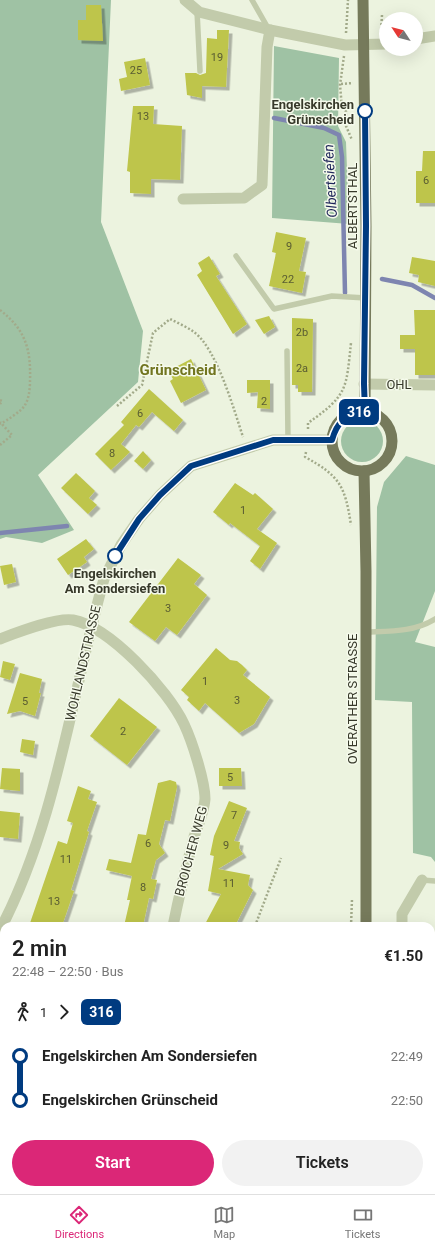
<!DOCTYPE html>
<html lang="en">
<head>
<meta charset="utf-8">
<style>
  :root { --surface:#fff; --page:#f2f2f2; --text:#222; --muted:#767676; --line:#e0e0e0; --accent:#db2777 }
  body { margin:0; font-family:Roboto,sans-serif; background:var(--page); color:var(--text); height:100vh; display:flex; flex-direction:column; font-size:15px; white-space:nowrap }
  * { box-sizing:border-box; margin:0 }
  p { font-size:13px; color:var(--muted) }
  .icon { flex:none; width:22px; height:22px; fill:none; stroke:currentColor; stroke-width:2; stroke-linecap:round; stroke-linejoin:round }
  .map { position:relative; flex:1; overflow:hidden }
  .sheet { position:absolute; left:0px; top:922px; width:435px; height:272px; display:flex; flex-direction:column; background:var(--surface); border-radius:12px 12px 0 0; box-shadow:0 4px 16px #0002 }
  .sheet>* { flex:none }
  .badge { padding:0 8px; border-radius:6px; font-size:14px; line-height:26px }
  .needle { width:26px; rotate:306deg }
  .controls { position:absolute; left:379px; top:12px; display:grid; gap:8px }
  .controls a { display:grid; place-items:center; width:44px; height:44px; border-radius:50%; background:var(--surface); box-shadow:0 4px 16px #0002; font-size:20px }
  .map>.badge { position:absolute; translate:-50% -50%; box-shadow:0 0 0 2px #fff }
  .legs { display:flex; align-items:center; gap:6px; height:44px; padding:0 12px; font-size:13px }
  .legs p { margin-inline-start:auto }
  .head { display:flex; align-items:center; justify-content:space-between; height:68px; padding:0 12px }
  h1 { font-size:22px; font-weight:600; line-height:30px }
  .button { display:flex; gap:8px; margin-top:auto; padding:8px 12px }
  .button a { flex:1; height:46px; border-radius:24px; background:var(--accent); color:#fff; font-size:16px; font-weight:600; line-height:46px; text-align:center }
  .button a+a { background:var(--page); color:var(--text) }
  ul { padding:0 12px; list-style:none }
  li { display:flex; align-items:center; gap:14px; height:44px; font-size:15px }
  li i { display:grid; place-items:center; width:6px; height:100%; margin:0 5px; background:currentColor }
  li i::after { content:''; width:10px; height:10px; margin:-5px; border:3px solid; border-radius:50%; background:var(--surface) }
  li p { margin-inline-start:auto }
  li:first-child i { background:linear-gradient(#0000 50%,currentColor 0) }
  li:last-child i { background:linear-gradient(currentColor 50%,#0000 0) }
  .tab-bar { display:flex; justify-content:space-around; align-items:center; height:56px; border-top:1px solid var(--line); background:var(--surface); font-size:11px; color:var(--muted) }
  .tab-bar a { display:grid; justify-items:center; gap:2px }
  .tab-bar .on { color:var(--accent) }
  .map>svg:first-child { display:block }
  .green { fill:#9fc2a4 }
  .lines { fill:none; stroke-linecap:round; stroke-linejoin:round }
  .stream { stroke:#7e85b0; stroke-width:4.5 }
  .building { fill:#bec54b; filter:url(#shadow) }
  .path { stroke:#a2aa8a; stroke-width:2.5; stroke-dasharray:2 2; stroke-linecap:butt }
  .service { stroke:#c2cbab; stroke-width:5.5 }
  .minor { stroke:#c2cbab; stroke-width:11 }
  .primary { stroke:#767a5b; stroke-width:11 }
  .line-1-casing { stroke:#fff; stroke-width:9 }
  .line-1 { stroke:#003b80; stroke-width:6 }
  .stop-1-dot { fill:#fff; stroke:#003b80; stroke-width:2 }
  .labels { text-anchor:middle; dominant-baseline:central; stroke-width:3; stroke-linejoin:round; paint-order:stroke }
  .number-label { font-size:11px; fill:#595c32 }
  .stop-label { font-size:13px; font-weight:bold; fill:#37392a; stroke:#f5faeb; text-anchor:end }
  .street-label { font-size:13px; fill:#37392a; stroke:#f5faeb }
  .water-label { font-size:14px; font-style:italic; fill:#1f265a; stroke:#f5faeb }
  .quarter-label { font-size:15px; font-weight:bold; fill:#717520; stroke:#f5faeb }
</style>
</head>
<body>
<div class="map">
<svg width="435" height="1194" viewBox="0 0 435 1194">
  <defs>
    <filter id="shadow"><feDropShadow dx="3.5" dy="3.5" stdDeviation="0" flood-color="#0004"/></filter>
  </defs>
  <rect width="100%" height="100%" fill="#ecf3df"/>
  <g class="green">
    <path d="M 0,0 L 111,0 L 101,222 L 143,331 L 138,382 L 38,475 L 74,530 L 42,543 L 6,537 L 0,539 Z"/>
    <path d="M 274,46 L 339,58 L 338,126 L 346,142 L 349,224 L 272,218 Z"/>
    <circle cx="362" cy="441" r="21"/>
    <path d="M 406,456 L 435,465 L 435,591 L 415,642 L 435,647 L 435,862 L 431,857 L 413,853 L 412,702 L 375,700 L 377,507 L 384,482 Z"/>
    <rect x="431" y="1010" width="4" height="113"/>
  </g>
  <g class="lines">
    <g class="stream">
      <path d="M 274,118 L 324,128 L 339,135 L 342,157 L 345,293"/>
      <path d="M 382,279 L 412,285 L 435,298"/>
      <path d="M 0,533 L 67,526"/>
    </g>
  </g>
  <g class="building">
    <path d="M 86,5 L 101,5 L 103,41 L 78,40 L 78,20 L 86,20 Z"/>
    <path d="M 217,30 L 229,30 L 226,87 L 202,86 L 202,98 L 187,95 L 185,73 L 196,73 L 200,75 L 206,73 L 207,38 L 217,39 Z"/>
    <path d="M 145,58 L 150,85 L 121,91 L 119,79 L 127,77 L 124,62 Z"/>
    <path d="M 133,106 L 154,106 L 153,124 L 182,126 L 180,180 L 151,179 L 151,194 L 130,193 L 130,172 L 127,171 Z"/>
    <path d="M 423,151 L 435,151 L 435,203 L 416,203 L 416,171 L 422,171 Z"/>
    <path d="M 276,232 L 306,238 L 299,271 L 306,272 L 302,293 L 269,286 L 276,253 L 272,252 Z"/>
    <path d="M 209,256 L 220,274 L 216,276 L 247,324 L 233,334 L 197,275 L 202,271 L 198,263 Z"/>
    <path d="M 412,257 L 435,261 L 435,286 L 418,282 L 419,275 L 409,273 Z"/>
    <path d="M 414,310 L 435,310 L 435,375 L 415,375 L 415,349 L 400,349 L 400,335 L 415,335 Z"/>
    <path d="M 269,316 L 275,327 L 264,334 L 255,320 Z"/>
    <path d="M 292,318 L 313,319 L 312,392 L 298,392 L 298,385 L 292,385 Z"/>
    <path d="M 191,359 L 206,390 L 181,403 L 170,381 L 173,379 L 168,371 Z"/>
    <path d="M 247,380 L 270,380 L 270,409 L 257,408 L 258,392 L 247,393 Z"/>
    <path d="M 149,389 L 183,420 L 174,431 L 152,412 L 139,427 L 136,425 L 121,444 L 130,452 L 111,470 L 95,454 L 124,425 L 121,422 Z"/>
    <path d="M 143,451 L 151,460 L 143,469 L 134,461 Z"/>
    <path d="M 76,473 L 95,491 L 89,498 L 97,505 L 88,514 L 61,488 Z"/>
    <path d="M 235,483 L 253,495 L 255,493 L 273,509 L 257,529 L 277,543 L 260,569 L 250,561 L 260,546 L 230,523 L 229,525 L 213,512 Z"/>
    <path d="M 86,539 L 94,549 L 84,557 L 87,562 L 68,575 L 57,559 Z"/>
    <path d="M 178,558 L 201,575 L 194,584 L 207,595 L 177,635 L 166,627 L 155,641 L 129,622 Z"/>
    <path d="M 12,564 L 16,582 L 4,585 L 0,566 Z"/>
    <path d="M 216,648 L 230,660 L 237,661 L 242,665 L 247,670 L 243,675 L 270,697 L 254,724 L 239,733 L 205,703 L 199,711 L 187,700 L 189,697 L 181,690 Z"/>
    <path d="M 3,661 L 15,664 L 10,680 L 0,677 Z"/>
    <path d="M 20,673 L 42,679 L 39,693 L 41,693 L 35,716 L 20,711 L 7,714 Z"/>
    <path d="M 119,698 L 157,727 L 127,765 L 90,736 Z"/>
    <path d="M 22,739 L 35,741 L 33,755 L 20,752 Z"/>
    <path d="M 2,768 L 20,769 L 20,791 L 0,789 Z"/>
    <path d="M 219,768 L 241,768 L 242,786 L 219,786 Z"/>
    <path d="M 170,780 L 176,782 L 177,787 L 170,821 L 165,820 L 159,844 L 165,853 L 156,860 L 151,879 L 157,880 L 153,899 L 149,898 L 143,926 L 124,926 L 130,900 L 127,900 L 132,876 L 106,870 L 109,859 L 131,863 L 138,834 L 146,835 L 158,783 Z"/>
    <path d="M 78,786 L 91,791 L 88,799 L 97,802 L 87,831 L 89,832 L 71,890 L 74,891 L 62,926 L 29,926 L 58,841 L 67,844 L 73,823 L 67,821 Z"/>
    <path d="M 229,801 L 247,808 L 234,841 L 240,842 L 239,848 L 243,854 L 218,869 L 250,875 L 248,885 L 253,890 L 235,926 L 204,926 L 221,894 L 208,891 L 214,856 L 210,855 L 214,836 Z"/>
    <path d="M 0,811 L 20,813 L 18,839 L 0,837 Z"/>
  </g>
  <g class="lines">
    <g class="path">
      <path d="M 346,33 L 348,0"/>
      <path d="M 381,33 L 382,15"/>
      <path d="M 344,56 L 340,85 L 342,108 L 346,111 L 346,126 L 352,140"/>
      <path d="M 341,84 L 353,83"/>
      <path d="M 0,310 C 26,330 31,350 30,381 C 30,388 29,399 25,405 C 22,411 6,421 0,424"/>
      <path d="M 0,400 L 2,401 L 0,404"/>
      <path d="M 117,406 L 142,385 L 153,333 L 170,319 C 178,323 187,327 194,332 C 217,349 234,410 243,437"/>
      <path d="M 308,429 L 308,423 C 348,395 346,389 351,343"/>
      <path d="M 0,445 L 12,435 L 0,422"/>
      <path d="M 306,452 L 305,457 C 340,476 345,486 351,525"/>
      <path d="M 255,926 L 281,858"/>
      <path d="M 351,926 L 352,899"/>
      <path d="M 351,1194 L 351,1190"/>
    </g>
    <g class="service">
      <path d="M 252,0 L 268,28"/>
      <path d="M 197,11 L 200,71"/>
      <path d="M 236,256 L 274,309 L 332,296 L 366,298"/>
      <path d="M 287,351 L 288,440"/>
      <path d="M 367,632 C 391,631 414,632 435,619"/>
      <path d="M 422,880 L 435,881"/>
      <path d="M 431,997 L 435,997"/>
    </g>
    <g class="minor">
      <path d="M 185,0 L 199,12 L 270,30 L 345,45 L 386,44"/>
      <path d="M 416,39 L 435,36"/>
      <path d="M 183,199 L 244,198 L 262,185 L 267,47 L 270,30"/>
      <path d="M 364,384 L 435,385"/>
      <path d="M 0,639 C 16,633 57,617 73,620 C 110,627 168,690 184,724 C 192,741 205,781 205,799 C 204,811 198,826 194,837 C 186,867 179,896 173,926"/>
      <path d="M 402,926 L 402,914 L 422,880"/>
      <path d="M 0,930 C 57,821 71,696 104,579 L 121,545 L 139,519 L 160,495 L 191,466 L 273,440 L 332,440"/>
      <path d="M 62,1190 L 63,1194"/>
      <path d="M 427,1190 L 431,1194"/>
      <path d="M 11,1194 L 13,1190"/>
      <path d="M 218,1194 L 218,1190"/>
    </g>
    <g class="primary">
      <path d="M 363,0 L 366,226 L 365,412"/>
      <circle cx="362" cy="441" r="30"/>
      <path d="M 364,471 L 366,571 L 366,926"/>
      <path d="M 366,1194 L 366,1190"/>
    </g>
  </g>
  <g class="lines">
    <defs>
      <path id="line-1" d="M 115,556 L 139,519 L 160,495 L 191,466 L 273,440 L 332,440 C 337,422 346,414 365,412 L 364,384 L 366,226 L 365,111"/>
    </defs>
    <use href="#line-1" class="line-1-casing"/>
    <use href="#line-1" class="line-1"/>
  </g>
  <g class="stop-1-dot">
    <circle cx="365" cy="111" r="7"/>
    <circle cx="115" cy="556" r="7"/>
  </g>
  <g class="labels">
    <g class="number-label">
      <text x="217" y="57">19</text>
      <text x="136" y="70">25</text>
      <text x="143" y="116">13</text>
      <text x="426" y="180">6</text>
      <text x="289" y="246">9</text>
      <text x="288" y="279">22</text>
      <text x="302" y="332">2b</text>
      <text x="302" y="368">2a</text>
      <text x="264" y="401">2</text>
      <text x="140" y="413">6</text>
      <text x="112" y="453">8</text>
      <text x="243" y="510">1</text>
      <text x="168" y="608">3</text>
      <text x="205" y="681">1</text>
      <text x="237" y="700">3</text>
      <text x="25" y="701">5</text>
      <text x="123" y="731">2</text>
      <text x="230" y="777">5</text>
      <text x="234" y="815">7</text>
      <text x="148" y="843">6</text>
      <text x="226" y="845">9</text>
      <text x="66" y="859">11</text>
      <text x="229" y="883">11</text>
      <text x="143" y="887">8</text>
      <text x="54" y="901">13</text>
    </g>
    <g class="stop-label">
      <text x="354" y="104">Engelskirchen<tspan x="354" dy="15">Grünscheid</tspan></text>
      <text x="115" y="573" text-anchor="middle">Engelskirchen<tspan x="115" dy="15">Am Sondersiefen</tspan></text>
    </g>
    <g class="street-label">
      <text transform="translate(352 206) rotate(-90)">ALBERTSTHAL</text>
      <text x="399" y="384">OHL</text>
      <text transform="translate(83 663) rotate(-77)">WOHLANDSTRASSE</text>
      <text transform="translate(352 699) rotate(-90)">OVERATHER STRASSE</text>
      <text transform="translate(191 851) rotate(-75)">BROICHER WEG</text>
    </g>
    <g class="water-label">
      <text transform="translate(330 181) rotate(-93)">Olbertsiefen</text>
    </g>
    <g class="quarter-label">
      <text x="178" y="370">Grünscheid</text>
    </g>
  </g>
</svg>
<div class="controls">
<a><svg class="needle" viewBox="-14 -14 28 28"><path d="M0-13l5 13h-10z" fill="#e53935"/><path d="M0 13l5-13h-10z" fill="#767676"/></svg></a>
</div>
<b class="badge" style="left:359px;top:412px;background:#003b80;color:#fff">316</b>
<section class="sheet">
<div class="head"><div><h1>2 min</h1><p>22:48 – 22:50 · Bus</p></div><b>€1.50</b></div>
<div class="legs"><svg class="icon" aria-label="walk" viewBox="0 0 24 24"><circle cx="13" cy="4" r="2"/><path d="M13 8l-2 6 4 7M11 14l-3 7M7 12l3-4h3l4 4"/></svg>1<svg class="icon" aria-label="forward" viewBox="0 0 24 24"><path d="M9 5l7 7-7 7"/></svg><b class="badge" style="background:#003b80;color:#fff">316</b></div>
<ul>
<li><i style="color:#003b80"></i><b>Engelskirchen Am Sondersiefen</b><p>22:49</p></li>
<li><i style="color:#003b80"></i><b>Engelskirchen Grünscheid</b><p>22:50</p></li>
</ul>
<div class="button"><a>Start</a><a>Tickets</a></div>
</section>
</div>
<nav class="tab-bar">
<a class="on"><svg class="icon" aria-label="directions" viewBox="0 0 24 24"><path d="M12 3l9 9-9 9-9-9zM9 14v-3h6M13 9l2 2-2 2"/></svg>Directions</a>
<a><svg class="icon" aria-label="map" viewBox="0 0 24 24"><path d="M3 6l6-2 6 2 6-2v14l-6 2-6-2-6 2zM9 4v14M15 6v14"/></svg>Map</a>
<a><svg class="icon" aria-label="tickets" viewBox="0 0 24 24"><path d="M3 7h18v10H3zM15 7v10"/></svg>Tickets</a>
</nav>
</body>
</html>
